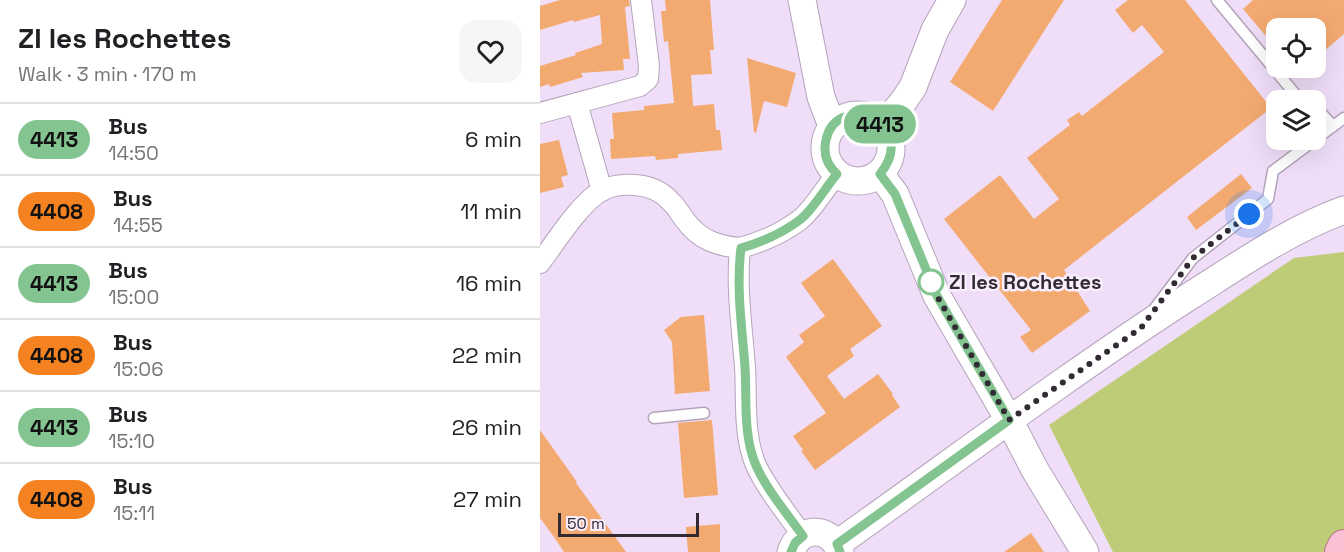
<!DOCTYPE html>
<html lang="en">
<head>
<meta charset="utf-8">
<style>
  :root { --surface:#fff; --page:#f6f6f6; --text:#202124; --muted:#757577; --line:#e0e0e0 }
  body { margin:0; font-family:"Space Grotesk",sans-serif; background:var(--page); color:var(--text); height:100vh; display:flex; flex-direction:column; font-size:22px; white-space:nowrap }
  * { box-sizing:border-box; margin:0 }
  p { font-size:20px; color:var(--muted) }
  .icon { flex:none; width:33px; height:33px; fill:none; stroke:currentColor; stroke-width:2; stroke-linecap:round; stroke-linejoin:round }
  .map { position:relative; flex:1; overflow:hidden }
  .sheet { display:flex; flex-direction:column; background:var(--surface); width:540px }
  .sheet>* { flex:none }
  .badge { padding:0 12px; border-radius:20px; font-size:21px; line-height:39px }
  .controls { position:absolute; left:726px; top:18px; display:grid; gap:12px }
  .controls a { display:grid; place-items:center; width:60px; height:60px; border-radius:12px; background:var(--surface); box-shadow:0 6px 24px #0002; font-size:30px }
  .scale { position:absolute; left:18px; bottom:15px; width:141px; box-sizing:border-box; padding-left:6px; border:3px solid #322b34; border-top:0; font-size:16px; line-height:21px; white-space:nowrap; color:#322b34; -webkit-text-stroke:4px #f9eefe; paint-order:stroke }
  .you { position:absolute; width:30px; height:30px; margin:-15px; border:4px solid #fff; border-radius:50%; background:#1a73e8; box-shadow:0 0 0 9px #1a73e833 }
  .map>.badge { position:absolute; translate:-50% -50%; box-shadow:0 0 0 3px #fff }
  .round { display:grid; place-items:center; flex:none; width:63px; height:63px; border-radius:18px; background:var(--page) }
  .overview { display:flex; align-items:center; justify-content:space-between; height:102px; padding:0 18px }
  h1 { font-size:28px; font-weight:700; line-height:45px }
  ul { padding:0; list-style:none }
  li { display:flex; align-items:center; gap:18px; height:72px; padding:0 18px; border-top:2px solid var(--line) }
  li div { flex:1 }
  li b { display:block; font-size:22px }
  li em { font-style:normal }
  li .badge { min-width:66px; font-weight:700; text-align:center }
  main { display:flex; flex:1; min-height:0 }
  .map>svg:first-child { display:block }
  .green { fill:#becc77 }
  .building { fill:#f3aa71 }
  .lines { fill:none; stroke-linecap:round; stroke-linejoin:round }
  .lane-casing { stroke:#b5a3bb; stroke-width:13 }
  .street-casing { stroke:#b5a3bb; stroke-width:22 }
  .secondary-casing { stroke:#b5a3bb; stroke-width:29 }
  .primary-casing { stroke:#b37188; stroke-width:34 }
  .lane { stroke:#fff; stroke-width:10 }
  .street { stroke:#fff; stroke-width:20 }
  .secondary { stroke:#fff; stroke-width:27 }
  .primary { stroke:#fbc0d3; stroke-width:32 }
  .line-casing { stroke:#fff; stroke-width:14 }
  .line { stroke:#83c491; stroke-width:9 }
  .walk { stroke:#322b34; stroke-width:6; stroke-dasharray:0 10.8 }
  .stop-dot { fill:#fff; stroke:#83c491; stroke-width:3 }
  .labels { text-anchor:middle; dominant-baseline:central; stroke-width:5; stroke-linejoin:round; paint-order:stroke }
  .stop-label { font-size:20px; font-weight:bold; fill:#322b34; stroke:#f9eefe; text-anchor:start }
</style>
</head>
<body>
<main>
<section class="sheet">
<div class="overview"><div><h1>ZI les Rochettes</h1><p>Walk · 3 min · 170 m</p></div><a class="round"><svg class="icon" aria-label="heart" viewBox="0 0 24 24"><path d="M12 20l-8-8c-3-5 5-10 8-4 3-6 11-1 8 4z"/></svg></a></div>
<ul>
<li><span class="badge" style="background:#83c491;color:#111">4413</span><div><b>Bus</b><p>14:50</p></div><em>6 min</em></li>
<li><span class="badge" style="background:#f58220;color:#111">4408</span><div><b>Bus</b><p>14:55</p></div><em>11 min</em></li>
<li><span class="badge" style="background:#83c491;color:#111">4413</span><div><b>Bus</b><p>15:00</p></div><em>16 min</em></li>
<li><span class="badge" style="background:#f58220;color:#111">4408</span><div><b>Bus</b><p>15:06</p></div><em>22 min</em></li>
<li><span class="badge" style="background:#83c491;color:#111">4413</span><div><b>Bus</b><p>15:10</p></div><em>26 min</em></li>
<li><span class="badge" style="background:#f58220;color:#111">4408</span><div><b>Bus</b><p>15:11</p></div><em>27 min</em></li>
</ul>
</section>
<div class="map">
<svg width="804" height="552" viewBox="0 0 804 552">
  <rect width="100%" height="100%" fill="#f0def8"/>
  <path class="green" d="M 804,252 L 804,552 L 573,552 L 509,425 L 754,258 Z"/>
  <g class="building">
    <path d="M 20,0 L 89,0 L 90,6 L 85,7 L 90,59 L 83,59 L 84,70 L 41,73 L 43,77 L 10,87 L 9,84 L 0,87 L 0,66 L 36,55 L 35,53 L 62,44 L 60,15 L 34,22 L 33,20 L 0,30 L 0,6 Z"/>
    <path d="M 125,0 L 170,0 L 174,50 L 170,50 L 172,74 L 151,75 L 153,106 L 174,104 L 176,130 L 180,130 L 182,150 L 138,154 L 138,158 L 116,160 L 115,156 L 71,159 L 70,139 L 74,139 L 72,113 L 104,110 L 104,106 L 134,103 L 128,41 L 124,42 L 121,11 L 126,11 Z"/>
    <path d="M 462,0 L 524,0 L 453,111 L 410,82 Z"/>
    <path d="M 588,0 L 645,0 L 731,108 L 524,270 L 550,311 L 492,353 L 480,337 L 491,330 L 404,219 L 460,175 L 494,219 L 519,199 L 487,158 L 530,125 L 527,120 L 539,112 L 542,116 L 624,52 L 602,25 L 593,33 L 575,10 Z"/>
    <path d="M 713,0 L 804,0 L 804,34 L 776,58 L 776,28 L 736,28 L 736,48 L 703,9 Z"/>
    <path d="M 207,58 L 256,73 L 247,107 L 224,101 L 216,133 L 214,132 Z"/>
    <path d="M 19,140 L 28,175 L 21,177 L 24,187 L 0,193 L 0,144 Z"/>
    <path d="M 701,174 L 712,188 L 656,230 L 647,217 Z"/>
    <path d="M 293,259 L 342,326 L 310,349 L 314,356 L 287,376 L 304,399 L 338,374 L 353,394 L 352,395 L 360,407 L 275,470 L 261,451 L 263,450 L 253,436 L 286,413 L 246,357 L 264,342 L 259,335 L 285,316 L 261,283 Z"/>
    <path d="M 164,315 L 170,391 L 135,394 L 132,342 L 124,330 L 141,317 Z"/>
    <path d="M 172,420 L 178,495 L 144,498 L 138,423 Z"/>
    <path d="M 0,430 L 37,482 L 36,483 L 86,552 L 24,552 L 14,537 L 0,518 Z"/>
    <path d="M 180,524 L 180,552 L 148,552 L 146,527 Z"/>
    <path d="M 491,533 L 504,552 L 464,552 Z"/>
  </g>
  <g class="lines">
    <defs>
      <g id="lane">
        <path d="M 677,0 L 760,100"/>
        <path d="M 776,111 L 783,115 L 793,126"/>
        <path d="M 615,308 L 653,258 L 728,199 L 733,171 L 804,118"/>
        <path d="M 114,418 L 164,413"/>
      </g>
      <g id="street">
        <path d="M 37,103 L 62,191"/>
        <path d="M 0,113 L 100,86 L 108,79 L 109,66 L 101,0"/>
        <path d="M 0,263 C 15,243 41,201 63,190 C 73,185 84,184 95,185 C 108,186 122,191 131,202 C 137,207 140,214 145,220 C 159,240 178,246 200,248"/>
        <path d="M 263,536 C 248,515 224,485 215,463 C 203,432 207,399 205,367 C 202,327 196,288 200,248 C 222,242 243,233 261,219 C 275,207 285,188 297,174"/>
      </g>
      <g id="secondary">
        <path d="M 262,0 L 281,97 L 292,126"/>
        <circle cx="318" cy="148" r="33"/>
        <path d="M 343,125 L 363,102 L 373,87 L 395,30 L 412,0"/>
        <path d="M 340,174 L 355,194 L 397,296 L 469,420 L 495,470 L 545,552"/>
        <path d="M 297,544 C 414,461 529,374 650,296 C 699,265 749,230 804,210"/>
        <path d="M 251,552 C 260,525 291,526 300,552"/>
      </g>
      <path id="primary" d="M 801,552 L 804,546"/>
    </defs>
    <use href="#lane" class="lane-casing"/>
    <use href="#street" class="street-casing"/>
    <use href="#secondary" class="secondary-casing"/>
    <use href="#primary" class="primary-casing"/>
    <use href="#lane" class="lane"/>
    <use href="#street" class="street"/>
    <use href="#secondary" class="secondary"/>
    <use href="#primary" class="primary"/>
  </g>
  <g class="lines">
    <defs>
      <path id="line" d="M 251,552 L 255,543 L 263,536 C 248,515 224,486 215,463 C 203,433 207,399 205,367 C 202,327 196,288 201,248 C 222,242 243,233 261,219 C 275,207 285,188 297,174 C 287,165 283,153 286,140 C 297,89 381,124 340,174 L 355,194 L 397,296 L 469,420 L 297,544 L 300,552"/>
    </defs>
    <use href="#line" class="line-casing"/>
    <use href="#line" class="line"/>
    <path class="walk" d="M 391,282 L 388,276 L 397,296 L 469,420 L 601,328 L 653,258 L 709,214"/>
  </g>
  <circle class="stop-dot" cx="391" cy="282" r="12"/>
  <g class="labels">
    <g class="stop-label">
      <text x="409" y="282">ZI les Rochettes</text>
    </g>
  </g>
</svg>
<div class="controls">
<a><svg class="icon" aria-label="locate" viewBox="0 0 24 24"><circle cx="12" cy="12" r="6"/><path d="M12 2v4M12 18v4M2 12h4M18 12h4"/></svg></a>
<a><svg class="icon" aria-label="layers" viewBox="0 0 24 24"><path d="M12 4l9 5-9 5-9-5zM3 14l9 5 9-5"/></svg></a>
</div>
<div class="scale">50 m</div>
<div class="you" style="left:709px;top:214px"></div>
<b class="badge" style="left:340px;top:124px;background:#83c491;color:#111">4413</b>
</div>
</main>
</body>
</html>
